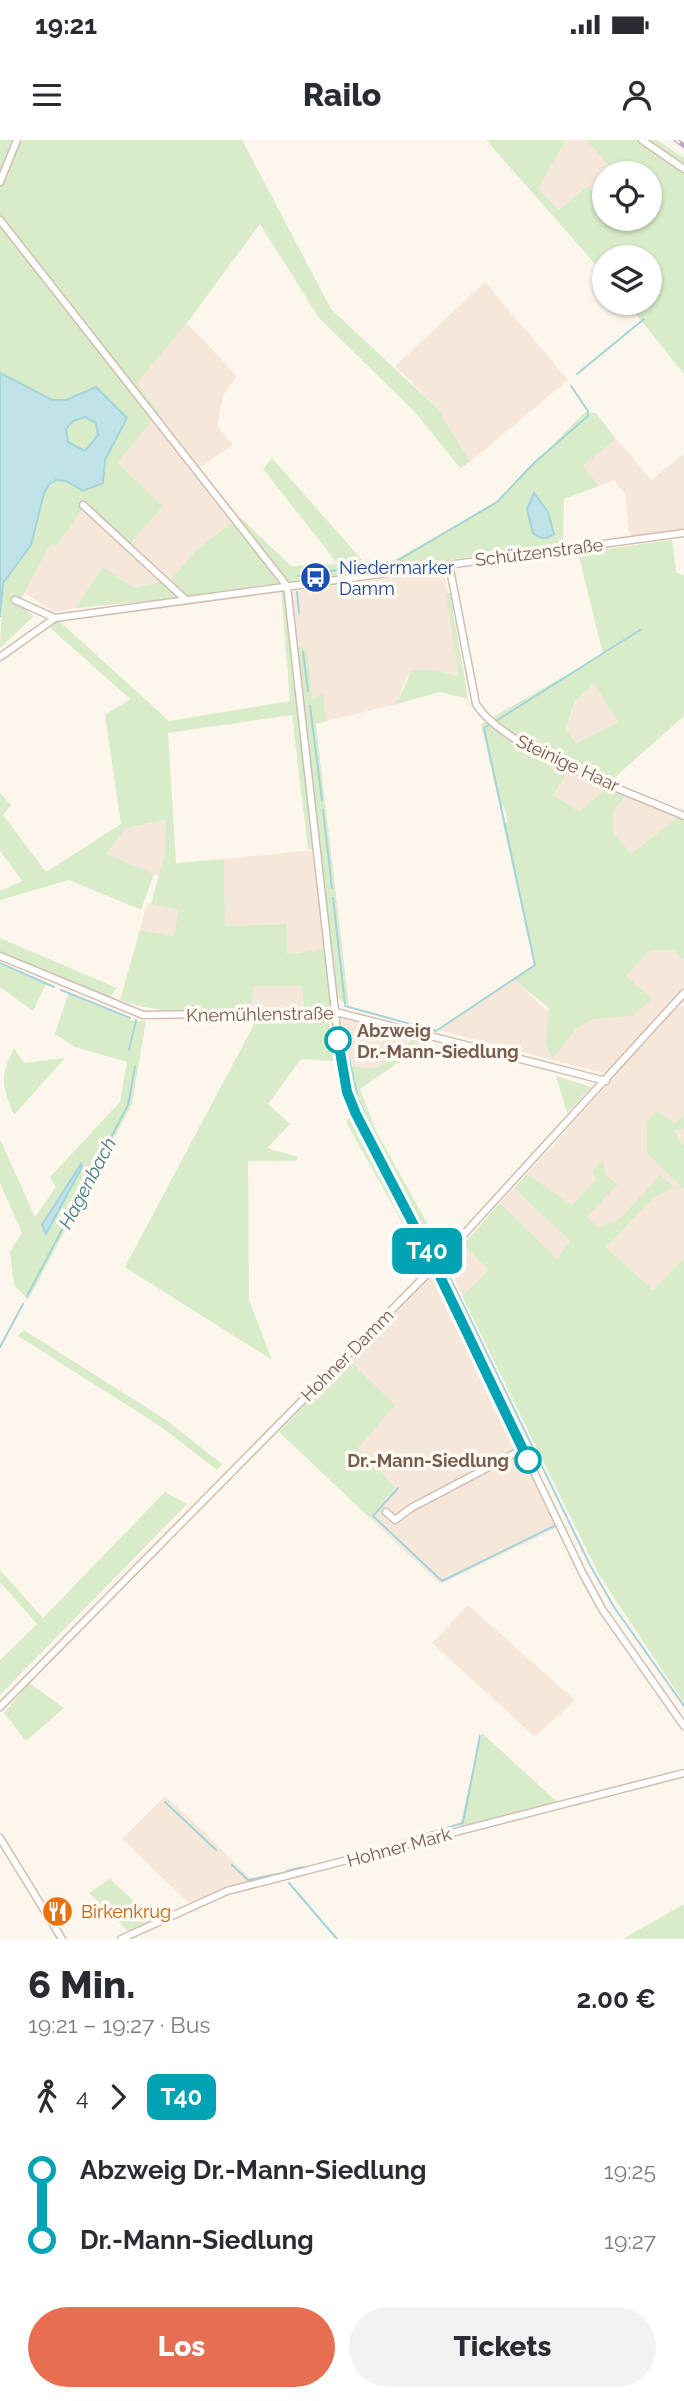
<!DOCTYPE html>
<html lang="de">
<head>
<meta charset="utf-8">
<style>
  :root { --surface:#fff; --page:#f2f2f3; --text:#2b2b33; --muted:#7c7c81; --accent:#e76f51 }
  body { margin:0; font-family:Raleway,sans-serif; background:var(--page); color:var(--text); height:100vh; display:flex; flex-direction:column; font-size:26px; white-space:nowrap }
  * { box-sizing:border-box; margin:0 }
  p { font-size:23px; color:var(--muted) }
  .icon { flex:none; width:38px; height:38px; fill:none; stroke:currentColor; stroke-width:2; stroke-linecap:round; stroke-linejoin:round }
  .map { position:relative; height:1799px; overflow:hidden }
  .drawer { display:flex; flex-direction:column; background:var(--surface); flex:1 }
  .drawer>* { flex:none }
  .badge { padding:0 14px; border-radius:10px; font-size:24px; line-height:46px }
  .controls { position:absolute; left:592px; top:21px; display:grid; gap:14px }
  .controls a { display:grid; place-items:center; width:70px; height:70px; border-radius:50%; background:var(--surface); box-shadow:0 2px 5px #0004; font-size:35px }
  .map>.badge { position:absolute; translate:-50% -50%; box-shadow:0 0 0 4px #fff }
  .legs { display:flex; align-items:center; gap:10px; height:77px; padding:0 28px; font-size:23px }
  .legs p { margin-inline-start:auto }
  .headline { display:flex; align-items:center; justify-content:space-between; height:119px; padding:0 28px }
  h1 { font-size:38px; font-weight:800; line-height:52px }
  .button { display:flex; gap:14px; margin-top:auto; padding:14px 28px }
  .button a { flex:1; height:80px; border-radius:42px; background:var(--accent); color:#fff; font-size:28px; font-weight:800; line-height:80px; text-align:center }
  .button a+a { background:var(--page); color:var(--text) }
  ul { padding:0 28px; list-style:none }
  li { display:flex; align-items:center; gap:24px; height:70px; font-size:26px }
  li i { display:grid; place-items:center; width:10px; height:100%; margin:0 9px; background:currentColor }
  li i::after { content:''; width:18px; height:18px; margin:-9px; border:5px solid; border-radius:50%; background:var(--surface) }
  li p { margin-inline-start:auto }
  li:first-child i { background:linear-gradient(#0000 50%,currentColor 0) }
  li:last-child i { background:linear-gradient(currentColor 50%,#0000 0) }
  .status { display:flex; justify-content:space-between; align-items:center; height:49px; padding:0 35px; background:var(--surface); direction:ltr }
  .status svg { height:19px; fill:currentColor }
  header { display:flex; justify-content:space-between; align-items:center; height:91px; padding:0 28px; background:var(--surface); font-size:32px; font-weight:800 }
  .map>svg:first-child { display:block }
  .residential { fill:#f5e8da }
  .green { fill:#d8ecc9; fill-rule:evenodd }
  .water { fill:#bfe3e8; stroke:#a5d3da; stroke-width:2; fill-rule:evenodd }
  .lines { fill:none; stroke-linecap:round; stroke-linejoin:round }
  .stream { stroke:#a5d3da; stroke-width:2 }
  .minor-casing { stroke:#d1beb0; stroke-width:9 }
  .minor { stroke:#fff; stroke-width:6 }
  .rail-casing { stroke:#b9a8c9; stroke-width:4.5 }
  .rail { stroke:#fffaf3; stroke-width:2; stroke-dasharray:5; stroke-linecap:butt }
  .line-1-casing { stroke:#fff; stroke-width:16 }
  .line-1 { stroke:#00a3b4; stroke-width:10 }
  .stop-1-dot { fill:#fff; stroke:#00a3b4; stroke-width:3.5 }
  .labels { text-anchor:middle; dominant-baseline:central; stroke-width:7; stroke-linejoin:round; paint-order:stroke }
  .street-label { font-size:18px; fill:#7a5c4d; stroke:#fffaf3 }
  .transit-label { font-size:18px; fill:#164399; stroke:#fffaf3; text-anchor:start }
  .stop-label { font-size:18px; font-weight:bold; fill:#7a5c4d; stroke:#fffaf3; text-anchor:start }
  .food-label { font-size:18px; fill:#c56008; stroke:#fffaf3; text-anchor:start }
  .water-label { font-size:19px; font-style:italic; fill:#437c86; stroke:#fffaf3 }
</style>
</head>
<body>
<div class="status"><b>19:21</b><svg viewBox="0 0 49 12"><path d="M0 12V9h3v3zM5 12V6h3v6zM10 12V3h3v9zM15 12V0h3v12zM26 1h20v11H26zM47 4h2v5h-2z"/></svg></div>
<header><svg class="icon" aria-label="menu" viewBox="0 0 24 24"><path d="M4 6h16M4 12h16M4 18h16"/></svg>Railo<svg class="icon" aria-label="person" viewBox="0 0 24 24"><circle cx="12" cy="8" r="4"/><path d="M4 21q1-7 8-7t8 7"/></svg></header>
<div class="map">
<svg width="684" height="1799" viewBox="0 0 684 1799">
  <rect width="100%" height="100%" fill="#fdf6ec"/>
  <g class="residential">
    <path d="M 566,0 L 586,0 L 615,33 L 604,33 L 604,64 L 586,46 L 559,70 L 538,49 Z"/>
    <path d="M 485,142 L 568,240 L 470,322 L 438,269 L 395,226 Z"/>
    <path d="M 187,183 L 237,236 L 223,255 L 217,286 L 233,304 L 200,328 L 240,377 L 196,410 L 171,439 L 134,448 L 103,427 L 75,468 L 55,472 L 24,453 L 50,403 L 57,405 L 86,364 L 162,365 L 118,323 L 159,272 L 136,244 Z"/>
    <path d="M 616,299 L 652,340 L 684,313 L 684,389 L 633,396 L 629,392 L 625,354 L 614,340 L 599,346 L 583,326 Z"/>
    <path d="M 444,430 L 460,537 L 438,530 L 412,532 L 405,541 L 399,559 L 393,565 L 327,581 L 323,553 L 313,560 L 307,509 L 297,507 L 291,452 Z"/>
    <path d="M 594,544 L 618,582 L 576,605 L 566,589 L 576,561 Z"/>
    <path d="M 570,629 L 609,646 L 580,671 L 553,655 Z"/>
    <path d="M 628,653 L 679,676 L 631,714 L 613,691 L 613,672 Z"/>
    <path d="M 167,680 L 165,713 L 159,736 L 107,715 L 126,688 Z"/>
    <path d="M 315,710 L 326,809 L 286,814 L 286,784 L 225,786 L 224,719 Z"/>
    <path d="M 147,763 L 180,770 L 174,796 L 140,790 Z"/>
    <path d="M 650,809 L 673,810 L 684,820 L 684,860 L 680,865 L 684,868 L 684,1118 L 653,1150 L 527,1034 L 615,936 L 438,890 L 514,840 L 567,889 L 626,836 Z"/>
    <path d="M 252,846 L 302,846 L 304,868 L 253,870 Z"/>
    <path d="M 341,877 L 414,897 L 388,923 L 366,931 L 346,924 Z"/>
    <path d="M 514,1048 L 570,1100 L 557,1120 L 500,1063 Z"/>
    <path d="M 463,1105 L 489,1130 L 462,1156 L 448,1121 Z"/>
    <path d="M 430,1136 L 438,1138 L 558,1387 L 443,1443 L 439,1443 L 370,1378 L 395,1347 L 358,1308 L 348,1219 Z"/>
    <path d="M 468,1465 L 575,1560 L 535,1597 L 432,1503 Z"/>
    <path d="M 165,1656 L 211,1699 L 253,1741 L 189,1763 L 122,1699 Z"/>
  </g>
  <g class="green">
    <path d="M 0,0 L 242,0 L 331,169 L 438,269 L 470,322 L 460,328 L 415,272 L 319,178 L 260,84 L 187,183 L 137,243 L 159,272 L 118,323 L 163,366 L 131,403 L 86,364 L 57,405 L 50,404 L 20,461 L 33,477 L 0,508 L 3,443 L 31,405 L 44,353 L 56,340 L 66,341 L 84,351 L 103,343 L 105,320 L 127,278 L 96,248 L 66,260 L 52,260 L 0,233 Z"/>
    <path d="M 486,0 L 566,0 L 538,49 L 559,70 L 587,46 L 604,64 L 604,79 L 649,79 L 649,33 L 615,33 L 586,0 L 657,0 L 684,18 L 684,234 L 627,163 L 649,163 L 649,117 L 604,117 L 604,134 Z"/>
    <path d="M 585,272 L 596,273 L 616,299 L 583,326 L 599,346 L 564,359 L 563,404 L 186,456 L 171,439 L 196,410 L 240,377 L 291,426 L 338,424 L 263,329 L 272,318 L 363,421 L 387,424 L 495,363 Z"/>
    <path d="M 85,277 L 96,283 L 98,295 L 86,311 L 68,302 L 66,289 L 73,281 Z"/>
    <path d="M 672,400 L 676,432 L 684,436 L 684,576 L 614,638 L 532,606 L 570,629 L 553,655 L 579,671 L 609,646 L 628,653 L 613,672 L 613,691 L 631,714 L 679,676 L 684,679 L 684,820 L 673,810 L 650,810 L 626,836 L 652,859 L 632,876 L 592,879 L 576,889 L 552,919 L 546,903 L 549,868 L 514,840 L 534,825 L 503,683 L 508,682 L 504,666 L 500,667 L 481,584 L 603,514 L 578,413 ZM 594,544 L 618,582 L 576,604 L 566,588 L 575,561 Z"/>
    <path d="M 103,427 L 134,448 L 164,441 L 181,458 L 75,468 Z"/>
    <path d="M 281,449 L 291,452 L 297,506 L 307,509 L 313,559 L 323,553 L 327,581 L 316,584 L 349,867 L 330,851 L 331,867 L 304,868 L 302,846 L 253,846 L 252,870 C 207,872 163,876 120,860 L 140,790 L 174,796 L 179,770 L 151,764 L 165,713 L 166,680 L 126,688 L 107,714 L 154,734 L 141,770 L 69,740 L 0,760 L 0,751 L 22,741 L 0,711 L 0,653 L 11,665 L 3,675 L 46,732 L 121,684 L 105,575 L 130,559 L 48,486 L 58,480 L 169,581 L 290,561 ZM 292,575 L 308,709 L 315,710 L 326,809 L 287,814 L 287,784 L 225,786 L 224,719 L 176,723 L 168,593 Z"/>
    <path d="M 446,453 L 450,453 L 468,559 L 440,552 L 393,565 L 399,559 L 412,530 L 438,530 L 459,537 Z"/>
    <path d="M 0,798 L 117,848 L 108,860 L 0,812 Z"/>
    <path d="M 0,824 L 46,844 L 33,871 L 0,847 Z"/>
    <path d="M 68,854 L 134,881 L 146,881 L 132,964 L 28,1160 L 14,1145 L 10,1111 L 22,1093 L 0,1043 L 0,999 L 35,1077 L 56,1047 L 50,1037 L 120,962 L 127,922 L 75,907 L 55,894 Z"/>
    <path d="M 318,876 L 329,884 L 335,921 L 301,919 L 268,964 L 290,984 L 267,1008 L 298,1017 L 296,1021 L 248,1021 L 249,1160 L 272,1220 L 125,1127 L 258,877 Z"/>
    <path d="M 414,897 L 427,903 L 360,949 L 376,991 L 441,1108 L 431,1110 L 351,952 L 346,924 C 381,936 390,921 414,897 Z"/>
    <path d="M 14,908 L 24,923 L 65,918 L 14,975 C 1,943 0,938 14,908 Z"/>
    <path d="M 556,936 L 591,947 L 567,973 Z"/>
    <path d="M 657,971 L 676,984 L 684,974 L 684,989 L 674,990 L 684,1006 L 684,1049 L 647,1013 L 647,982 Z"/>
    <path d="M 351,977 L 425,1116 L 422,1118 L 346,982 Z"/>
    <path d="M 602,1019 L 606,1036 L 618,1044 L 587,1077 L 599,1088 L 621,1078 L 660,1035 L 675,1048 L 654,1057 L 606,1107 L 653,1150 L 684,1118 L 684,1563 L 599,1435 L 462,1156 L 489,1130 L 463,1105 L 500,1063 L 557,1119 L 570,1101 L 514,1048 L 527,1034 L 572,1065 L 596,1040 L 593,1031 Z"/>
    <path d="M 24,1190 L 166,1280 L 222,1324 L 217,1330 L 160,1286 L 18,1196 Z"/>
    <path d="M 348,1219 L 395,1265 L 358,1308 L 395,1347 L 370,1378 L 279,1292 Z"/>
    <path d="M 165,1352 L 187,1364 L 0,1555 L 0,1520 L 37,1484 L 0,1442 L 0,1430 L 43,1478 Z"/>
    <path d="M 29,1543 L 64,1568 L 26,1601 L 4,1573 Z"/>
    <path d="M 482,1593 L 557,1662 L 459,1689 Z"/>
    <path d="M 110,1739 L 155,1780 L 129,1792 L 89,1753 Z"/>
    <path d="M 684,1764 L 684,1799 L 623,1799 Z"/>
  </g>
  <g class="water">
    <path d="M 0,233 L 52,260 L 66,260 L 96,247 L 127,278 L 105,320 L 103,343 L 83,351 L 66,341 L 56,340 L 50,344 L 44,353 L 31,405 L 3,443 L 0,477 ZM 85,277 L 96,283 L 98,295 L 85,311 L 68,302 L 66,289 L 73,281 Z"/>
    <path d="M 534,353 L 548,372 L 554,394 C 547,400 539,399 533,393 L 527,369 Z"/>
    <path d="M 81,1024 L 82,1027 L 46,1094 L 42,1085 Z"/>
  </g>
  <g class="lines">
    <g class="stream">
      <path d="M 577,234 L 644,179"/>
      <path d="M 298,436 L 397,421 L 497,362 L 534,323 L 588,276 L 588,271 L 571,246"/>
      <path d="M 297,452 L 299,473"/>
      <path d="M 303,512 L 308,551"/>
      <path d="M 310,566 L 322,660"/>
      <path d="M 496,581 L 640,490"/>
      <path d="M 323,670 L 332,748"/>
      <path d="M 333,758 L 345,864"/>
      <path d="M 0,823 L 54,847"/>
      <path d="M 61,850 L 130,878"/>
      <path d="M 345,866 L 436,891 L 535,825 L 484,588 L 489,585"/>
      <path d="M 129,910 L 136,880"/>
      <path d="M 349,918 L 357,954"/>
      <path d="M 359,961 L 372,992 L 437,1113"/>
      <path d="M 445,1127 L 591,1427 L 614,1467 L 684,1566"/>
      <path d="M 27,1156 L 128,965 L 135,927"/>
      <path d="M 0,1207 L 23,1164"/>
      <path d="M 398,1348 L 373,1376 L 442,1441 L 554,1386"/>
      <path d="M 165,1662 L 216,1710"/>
      <path d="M 381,1707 L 463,1683 L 480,1596"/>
      <path d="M 232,1725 L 248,1740 L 287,1732"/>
      <path d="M 287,1731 L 303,1727"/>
      <path d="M 289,1743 L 337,1799"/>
    </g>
    <defs>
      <g id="minor">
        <path d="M 642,0 L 684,29"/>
        <path d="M 0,42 L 17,0"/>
        <path d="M 0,80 L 287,446 L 338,898 L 347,952 L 356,974 L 435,1126 L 583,1434 L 602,1469 L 684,1586"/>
        <path d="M 83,365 L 186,460"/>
        <path d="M 449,424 L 476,564 C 504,610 631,652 684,676"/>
        <path d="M 15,460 L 55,478"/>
        <path d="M 0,517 L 55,478 L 684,393"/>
        <path d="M 0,816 L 143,875 L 336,872 L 606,941"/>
        <path d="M 386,1372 L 395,1380 L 411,1368 L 523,1309"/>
        <path d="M 0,1567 L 435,1126 L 684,853"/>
        <path d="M 0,1698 L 62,1799"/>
        <path d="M 121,1799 L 227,1751 L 684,1633"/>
      </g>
    </defs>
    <use href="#minor" class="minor-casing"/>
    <use href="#minor" class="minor"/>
    <defs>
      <path id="rail" d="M 676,0 L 684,6"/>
    </defs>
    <use href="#rail" class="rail-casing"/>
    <use href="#rail" class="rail"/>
  </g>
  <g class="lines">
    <defs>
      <path id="line-1" d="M 338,900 L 347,952 L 356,974 L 435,1126 L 528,1320"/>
    </defs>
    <use href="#line-1" class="line-1-casing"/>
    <use href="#line-1" class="line-1"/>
  </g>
  <defs>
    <symbol id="bus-disc" viewBox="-11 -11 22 22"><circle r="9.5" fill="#1a4fb4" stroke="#fffaf3"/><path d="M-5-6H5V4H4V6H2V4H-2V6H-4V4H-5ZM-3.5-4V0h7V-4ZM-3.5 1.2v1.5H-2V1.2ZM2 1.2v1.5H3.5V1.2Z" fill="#fff"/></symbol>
    <symbol id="restaurant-disc" viewBox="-11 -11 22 22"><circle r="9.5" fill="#e8710a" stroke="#fffaf3"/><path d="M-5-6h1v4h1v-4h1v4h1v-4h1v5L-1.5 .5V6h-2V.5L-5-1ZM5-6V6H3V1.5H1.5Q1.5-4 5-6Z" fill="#fff"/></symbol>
  </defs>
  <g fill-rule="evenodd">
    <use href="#bus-disc" x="298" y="420" width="35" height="35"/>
    <use href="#restaurant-disc" x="40" y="1754" width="35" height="35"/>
  </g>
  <g class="stop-1-dot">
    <circle cx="338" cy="900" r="12"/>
    <circle cx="528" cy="1320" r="12"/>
  </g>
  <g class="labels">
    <g class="street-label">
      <text transform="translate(539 412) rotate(-7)">Schützenstraße</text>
      <text transform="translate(568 623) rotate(25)">Steinige Haar</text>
      <text transform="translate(260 874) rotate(-1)">Knemühlenstraße</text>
      <text transform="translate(347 1215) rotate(-45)">Hohner Damm</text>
      <text transform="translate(399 1707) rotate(-15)">Hohner Mark</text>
    </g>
    <g class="transit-label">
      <text x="339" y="427">Niedermarker<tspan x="339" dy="21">Damm</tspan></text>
    </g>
    <g class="stop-label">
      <text x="357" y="890">Abzweig<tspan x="357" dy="21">Dr.-Mann-Siedlung</tspan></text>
      <text x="509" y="1320" text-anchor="end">Dr.-Mann-Siedlung</text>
    </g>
    <g class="food-label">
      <text x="81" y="1771">Birkenkrug</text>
    </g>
    <g class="water-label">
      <text transform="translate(87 1043) rotate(-62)">Hagenbach</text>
    </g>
  </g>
</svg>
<div class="controls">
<a><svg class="icon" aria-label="locate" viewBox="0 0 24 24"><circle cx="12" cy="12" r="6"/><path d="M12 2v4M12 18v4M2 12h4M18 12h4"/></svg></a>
<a><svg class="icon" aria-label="layers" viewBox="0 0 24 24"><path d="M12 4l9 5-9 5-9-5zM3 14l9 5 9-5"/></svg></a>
</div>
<b class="badge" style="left:427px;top:1111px;background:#00a3b4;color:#fff">T40</b>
</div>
<section class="drawer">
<div class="headline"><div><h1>6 Min.</h1><p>19:21 – 19:27 · Bus</p></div><b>2.00 €</b></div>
<div class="legs"><svg class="icon" aria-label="walk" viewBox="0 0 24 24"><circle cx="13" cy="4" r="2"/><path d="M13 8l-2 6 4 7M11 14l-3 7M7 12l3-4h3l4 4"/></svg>4<svg class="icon" aria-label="forward" viewBox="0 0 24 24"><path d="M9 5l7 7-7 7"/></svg><b class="badge" style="background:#00a3b4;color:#fff">T40</b></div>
<ul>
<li><i style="color:#00a3b4"></i><b>Abzweig Dr.-Mann-Siedlung</b><p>19:25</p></li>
<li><i style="color:#00a3b4"></i><b>Dr.-Mann-Siedlung</b><p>19:27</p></li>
</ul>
<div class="button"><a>Los</a><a>Tickets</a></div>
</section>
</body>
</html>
